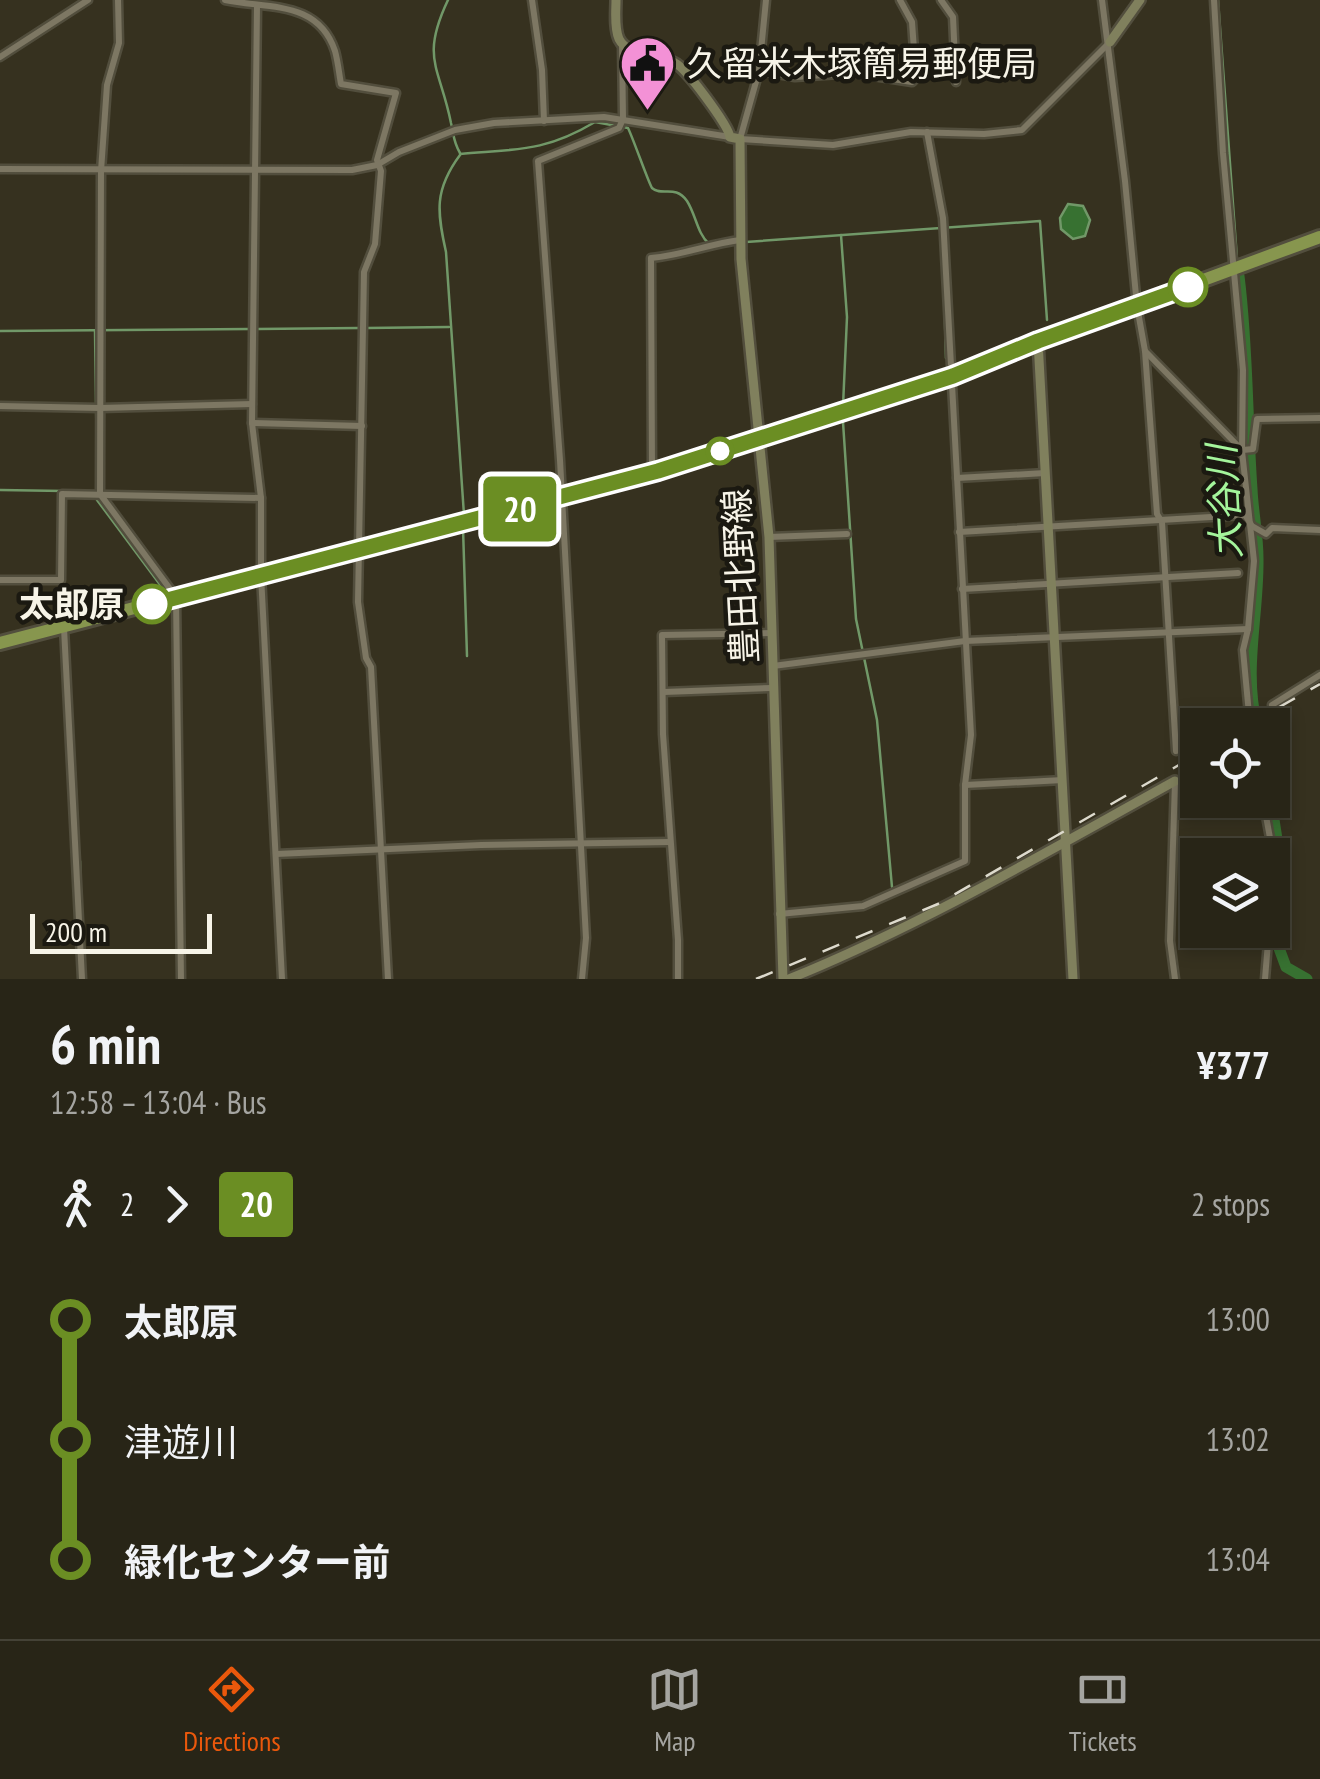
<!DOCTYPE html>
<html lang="en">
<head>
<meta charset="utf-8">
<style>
  :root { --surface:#282517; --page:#302d20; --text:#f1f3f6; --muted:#a5a5a1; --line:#444236; --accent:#ea580c }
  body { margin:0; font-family:"PT Sans Narrow","Noto Sans JP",sans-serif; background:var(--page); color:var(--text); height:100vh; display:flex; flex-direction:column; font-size:38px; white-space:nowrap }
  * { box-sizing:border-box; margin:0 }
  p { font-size:32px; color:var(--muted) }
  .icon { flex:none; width:55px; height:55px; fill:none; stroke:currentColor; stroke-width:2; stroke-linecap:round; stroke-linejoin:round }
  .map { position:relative; height:979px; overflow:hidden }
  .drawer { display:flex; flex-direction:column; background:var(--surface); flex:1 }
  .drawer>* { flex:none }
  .badge { padding:0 20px; border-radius:8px; font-size:35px; line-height:65px }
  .controls { position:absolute; left:1180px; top:708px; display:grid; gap:20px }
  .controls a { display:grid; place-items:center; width:110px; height:110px; border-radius:0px; background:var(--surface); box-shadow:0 5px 15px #0003,0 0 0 2px var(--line); font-size:50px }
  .scale { position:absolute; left:30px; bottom:25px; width:182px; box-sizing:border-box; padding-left:10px; border:5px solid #f7f4e8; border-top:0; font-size:28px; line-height:35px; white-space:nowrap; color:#f7f4e8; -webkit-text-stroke:8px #1b1911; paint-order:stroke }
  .map>.badge { position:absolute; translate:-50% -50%; box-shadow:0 0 0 5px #fff }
  .legs { display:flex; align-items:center; gap:15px; height:110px; padding:0 50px; font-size:32px }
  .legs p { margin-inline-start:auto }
  .summary { display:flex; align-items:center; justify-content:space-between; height:170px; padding:0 50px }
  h1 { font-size:55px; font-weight:700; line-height:75px }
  ul { padding:0 50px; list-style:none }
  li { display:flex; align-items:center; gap:35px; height:120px; font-size:38px }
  li i { display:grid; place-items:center; width:15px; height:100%; margin:0 12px; background:currentColor }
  li i::after { content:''; width:25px; height:25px; margin:-12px; border:8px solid; border-radius:50%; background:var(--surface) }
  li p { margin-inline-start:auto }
  li:first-child i { background:linear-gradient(#0000 50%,currentColor 0) }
  li:last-child i { background:linear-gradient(currentColor 50%,#0000 0) }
  .tabs { display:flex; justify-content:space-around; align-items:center; height:140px; border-top:2px solid var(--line); background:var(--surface); font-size:28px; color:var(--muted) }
  .tabs a { display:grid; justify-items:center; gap:5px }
  .tabs .on { color:var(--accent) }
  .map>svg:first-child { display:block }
  .water { fill:#377131; stroke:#719868; stroke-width:2.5 }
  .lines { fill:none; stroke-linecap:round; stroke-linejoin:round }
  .stream { stroke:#719868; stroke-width:2.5 }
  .river { stroke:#377131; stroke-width:11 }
  .street-casing { stroke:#524e3d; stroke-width:11 }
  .secondary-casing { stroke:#524e3d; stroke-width:14 }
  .highway-casing { stroke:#524e3d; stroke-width:18 }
  .street { stroke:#7d7763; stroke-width:6 }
  .secondary { stroke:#80805d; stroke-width:9 }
  .highway { stroke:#87964e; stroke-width:12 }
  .rail { stroke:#dddacd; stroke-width:2.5; stroke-dasharray:18 18; stroke-linecap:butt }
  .line-1-casing { stroke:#fff; stroke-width:22 }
  .line-1 { stroke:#6b8e23; stroke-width:15 }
  .stop-1-dot { fill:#fff; stroke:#6b8e23; stroke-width:5 }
  .labels { text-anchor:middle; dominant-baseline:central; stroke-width:9; stroke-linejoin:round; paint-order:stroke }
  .poi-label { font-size:35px; fill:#f7f4e8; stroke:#1b1911; text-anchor:start }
  .street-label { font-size:35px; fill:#f7f4e8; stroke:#1b1911 }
  .stop-label { font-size:35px; font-weight:bold; fill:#f7f4e8; stroke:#1b1911; text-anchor:end }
  .water-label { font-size:38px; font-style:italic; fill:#a4f59c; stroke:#1b1911 }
</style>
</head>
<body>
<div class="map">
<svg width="1320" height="979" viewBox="0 0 1320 979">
  <rect width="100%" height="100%" fill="#36311f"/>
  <path class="water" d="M 1068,204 L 1083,206 L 1090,220 L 1085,236 L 1073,239 L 1061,229 L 1060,218 Z"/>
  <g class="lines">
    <g class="stream">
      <path d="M 448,0 C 420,59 440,67 451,123 C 454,135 453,141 460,153"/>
      <path d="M 1218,0 L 1237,259"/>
      <path d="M 460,154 C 517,149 545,152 595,122 L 628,128 C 633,138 649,184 652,188 C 662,197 675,184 687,201 C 696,215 697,233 709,244"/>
      <path d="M 460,155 C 434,190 437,212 446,252 L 464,515"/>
      <path d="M 841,235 L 847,317 L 843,406"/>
      <path d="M 746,242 L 1040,221 L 1047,320"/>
      <path d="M 944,288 L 946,358"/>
      <path d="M 367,328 L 449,327"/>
      <path d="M 257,329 L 359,328"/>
      <path d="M 0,331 L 249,329"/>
      <path d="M 95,331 L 97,472"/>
      <path d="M 843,422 L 856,619 L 877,720 L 892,887"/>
      <path d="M 0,490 L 64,491"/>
      <path d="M 97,495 L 97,500 L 167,594"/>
      <path d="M 463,528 L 467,656"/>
      <path d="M 63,579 L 66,621"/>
      <path d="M 75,772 L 79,856"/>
      <path d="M 80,861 L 82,928"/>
    </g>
    <g class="river">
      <path d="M 1239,276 C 1248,347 1247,418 1252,489 C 1253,512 1258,535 1258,558 C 1259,614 1243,670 1257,725"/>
      <path d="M 1271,800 L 1279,852 L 1276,940 L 1286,967 L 1307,979"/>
    </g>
    <defs>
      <g id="street">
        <path d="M 118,0 L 119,43 L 107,85 L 101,171 L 100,494 L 176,597 L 181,979"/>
        <path d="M 225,0 C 268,9 318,0 335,51 C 338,62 339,73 341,84 L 396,93 L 377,160 L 381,171 L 375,244 L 364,272 L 358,602 L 366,658 L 371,667 L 388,979"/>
        <path d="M 532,0 L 542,70 L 544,121"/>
        <path d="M 766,0 L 759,71 L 740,139 L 833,145 L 911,132 L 984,134 L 1022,130 L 1109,43"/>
        <path d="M 941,0 L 953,17 L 956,82"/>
        <path d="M 1102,0 L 1125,181 L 1137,306 L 1145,351 L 1157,514 L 1162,522 L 1176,751"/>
        <path d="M 1214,0 L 1223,153 L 1243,370 L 1242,451 L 1254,561 L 1248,629 L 1243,650 L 1250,725"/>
        <path d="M 257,7 L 252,423 L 261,498 L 261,575 L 282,979"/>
        <path d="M 0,57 L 88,0"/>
        <path d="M 759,71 L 795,77 L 854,73 L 912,82 L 916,78 L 912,22 L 900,0"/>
        <path d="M 0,169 L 352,170 L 377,165 L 399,152 L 455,130 L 494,123 L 604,117 L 730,137"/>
        <path d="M 1145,351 L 1242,450"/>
        <path d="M 0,406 L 100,408 L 252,404"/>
        <path d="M 252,423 L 362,426"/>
        <path d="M 1243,450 L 1253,449 L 1257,419 L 1320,418"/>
        <path d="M 652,471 L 651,258 C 683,255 709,244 740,240"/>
        <path d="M 957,478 L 1045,473"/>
        <path d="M 959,532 L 1245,515 L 1252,526 L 1266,534 L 1272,528 L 1320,530"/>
        <path d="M 769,537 L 847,534"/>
        <path d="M 0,580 L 61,580 L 62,494 L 261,498"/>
        <path d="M 962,589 L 1238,573"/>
        <path d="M 64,628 L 82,979"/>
        <path d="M 773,666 L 965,641 L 1248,629"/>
        <path d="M 664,692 L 772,688"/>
        <path d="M 1272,705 L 1320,675"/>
        <path d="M 1175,781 L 1170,941 L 1175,979"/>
        <path d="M 965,785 L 1063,780"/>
        <path d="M 1263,800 L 1273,854 L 1272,908"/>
        <path d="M 276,854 L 481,845 L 670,842"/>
        <path d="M 779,914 L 863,906 L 965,861 L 965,785 L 971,735 L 943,218 L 927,132"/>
        <path d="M 582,979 L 586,938 L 560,460 L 538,161 L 619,128 L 623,119 L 622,43"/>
        <path d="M 678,979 L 678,940 L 663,734 L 662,635 L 771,633"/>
        <path d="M 1265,979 L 1269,930"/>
      </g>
      <g id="secondary">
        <path d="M 616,0 C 616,11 614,28 619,39 C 628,57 659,54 675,63 C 686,68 728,125 730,137 L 740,139 L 741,259 L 769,537 L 783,979"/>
        <path d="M 1110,42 L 1140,0"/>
        <path d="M 1038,341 L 1073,979"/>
        <path d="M 789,979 C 924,924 1048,851 1175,781"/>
      </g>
      <path id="highway" d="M 0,643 L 659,471 L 953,376 L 1038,341 L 1320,237"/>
    </defs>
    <use href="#street" class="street-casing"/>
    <use href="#secondary" class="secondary-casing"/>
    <use href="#highway" class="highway-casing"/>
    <use href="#street" class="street"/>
    <use href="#secondary" class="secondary"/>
    <use href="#highway" class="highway"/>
    <g class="rail">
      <path d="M 1248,725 L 1320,684"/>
      <path d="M 756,979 L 938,904 L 1198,754"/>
    </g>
  </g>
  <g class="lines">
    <defs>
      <path id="line-1" d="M 152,604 L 658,471 L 953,376 L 1038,341 L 1188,287"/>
    </defs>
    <use href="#line-1" class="line-1-casing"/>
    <use href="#line-1" class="line-1"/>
  </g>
  <defs>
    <symbol id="civic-pin" viewBox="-11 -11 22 30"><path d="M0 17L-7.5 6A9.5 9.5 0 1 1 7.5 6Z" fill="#f391d6" stroke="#1b1911"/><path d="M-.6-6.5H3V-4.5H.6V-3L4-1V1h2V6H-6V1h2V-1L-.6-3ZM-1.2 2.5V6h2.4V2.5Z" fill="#111"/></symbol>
  </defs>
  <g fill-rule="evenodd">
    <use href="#civic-pin" x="616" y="32" width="63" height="86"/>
  </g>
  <g class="stop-1-dot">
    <circle cx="1188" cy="287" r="18"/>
    <circle cx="720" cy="451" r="12"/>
    <circle cx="152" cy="604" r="18"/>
  </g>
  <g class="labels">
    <g class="poi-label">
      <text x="687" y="63">久留米木塚簡易郵便局</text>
    </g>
    <g class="street-label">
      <text transform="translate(740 576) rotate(-93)">豊田北野線</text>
    </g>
    <g class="stop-label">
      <text x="124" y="604">太郎原</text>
    </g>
    <g class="water-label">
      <text transform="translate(1223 502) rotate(-93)">大谷川</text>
    </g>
  </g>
</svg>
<div class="controls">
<a><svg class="icon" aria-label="locate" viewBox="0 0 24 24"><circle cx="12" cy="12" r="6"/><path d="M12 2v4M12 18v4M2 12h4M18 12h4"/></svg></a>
<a><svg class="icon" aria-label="layers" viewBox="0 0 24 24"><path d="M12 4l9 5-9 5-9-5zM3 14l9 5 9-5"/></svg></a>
</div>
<div class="scale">200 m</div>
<b class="badge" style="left:520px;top:509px;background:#6b8e23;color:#fff">20</b>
</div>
<section class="drawer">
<div class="summary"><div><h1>6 min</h1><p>12:58 – 13:04 · Bus</p></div><b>¥377</b></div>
<div class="legs"><svg class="icon" aria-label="walk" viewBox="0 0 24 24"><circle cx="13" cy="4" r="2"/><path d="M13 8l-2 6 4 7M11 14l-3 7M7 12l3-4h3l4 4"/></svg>2<svg class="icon" aria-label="forward" viewBox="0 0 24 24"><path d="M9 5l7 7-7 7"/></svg><b class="badge" style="background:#6b8e23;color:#fff">20</b><p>2 stops</p></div>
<ul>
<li><i style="color:#6b8e23"></i><b>太郎原</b><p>13:00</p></li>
<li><i style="color:#6b8e23"></i><span>津遊川</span><p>13:02</p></li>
<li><i style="color:#6b8e23"></i><b>緑化センター前</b><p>13:04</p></li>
</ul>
</section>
<nav class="tabs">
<a class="on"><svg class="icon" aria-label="directions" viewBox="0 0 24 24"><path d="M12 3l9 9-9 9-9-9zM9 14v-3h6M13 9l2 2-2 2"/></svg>Directions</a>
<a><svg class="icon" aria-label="map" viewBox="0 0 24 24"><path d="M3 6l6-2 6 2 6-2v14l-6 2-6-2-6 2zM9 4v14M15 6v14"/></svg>Map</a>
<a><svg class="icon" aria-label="tickets" viewBox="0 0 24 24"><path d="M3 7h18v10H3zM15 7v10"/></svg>Tickets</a>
</nav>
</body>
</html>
